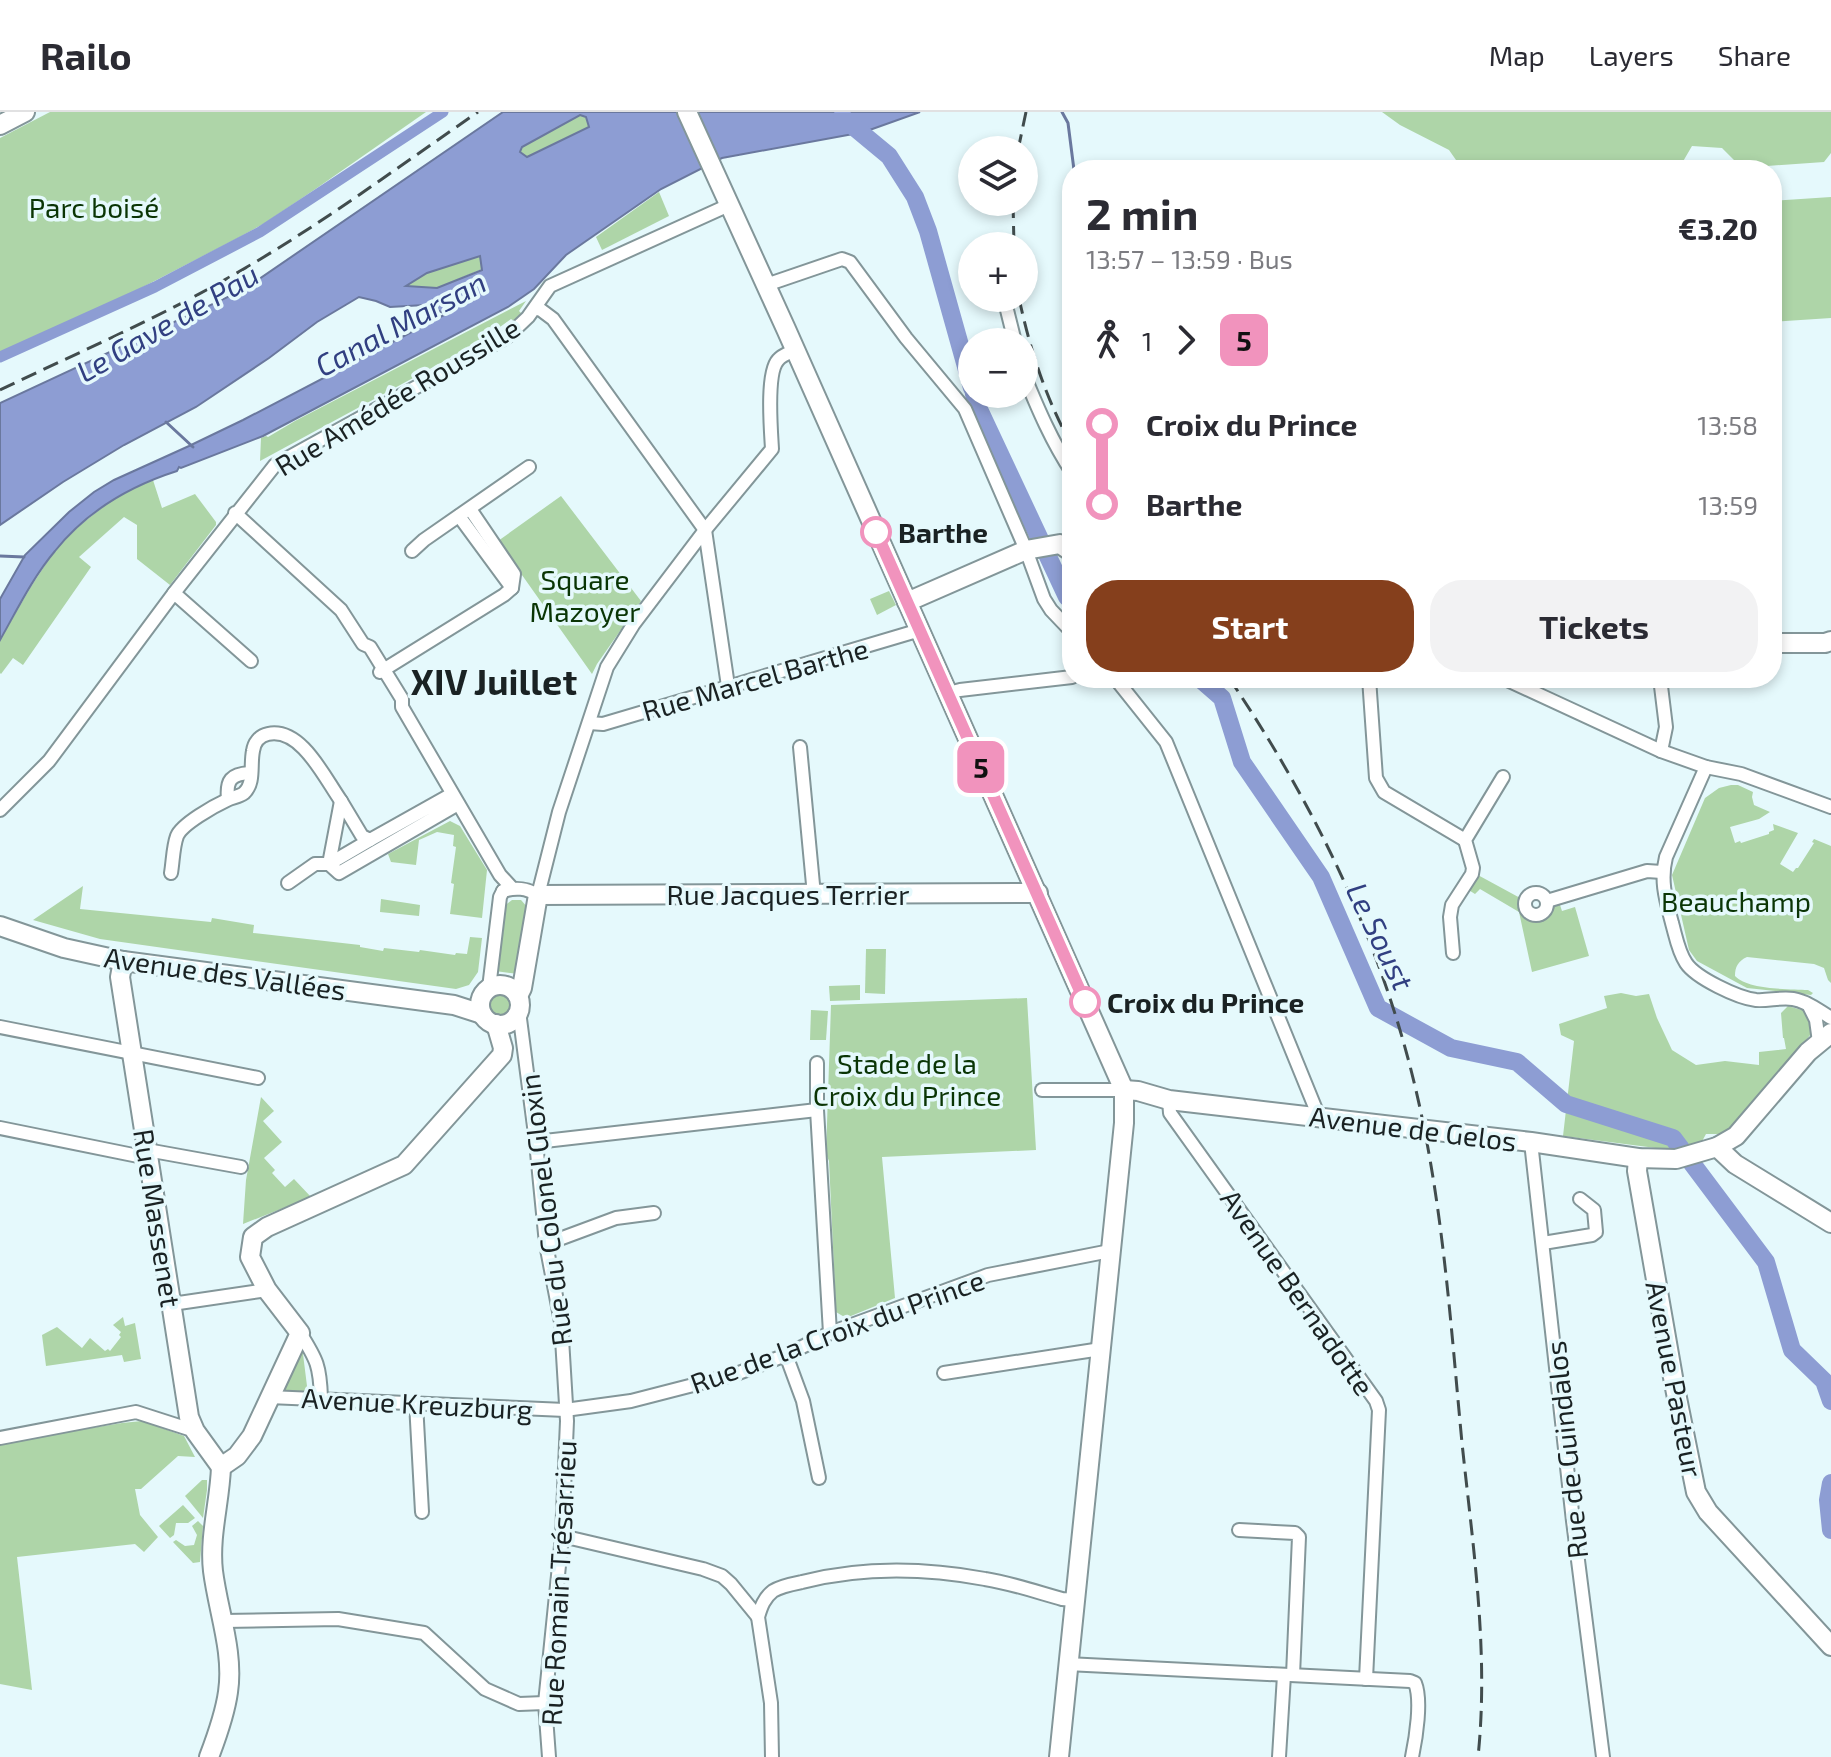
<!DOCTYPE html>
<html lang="en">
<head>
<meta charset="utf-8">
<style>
  :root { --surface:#fff; --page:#f2f2f3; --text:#2b2b33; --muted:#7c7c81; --line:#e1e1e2; --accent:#853f1c }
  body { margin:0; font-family:"Exo 2",sans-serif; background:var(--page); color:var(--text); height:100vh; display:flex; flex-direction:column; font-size:30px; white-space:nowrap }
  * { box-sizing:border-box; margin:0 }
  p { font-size:26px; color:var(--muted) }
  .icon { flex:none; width:44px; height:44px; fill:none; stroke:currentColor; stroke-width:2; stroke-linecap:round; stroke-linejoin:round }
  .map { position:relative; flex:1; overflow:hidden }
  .side { position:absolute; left:1062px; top:48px; width:720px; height:528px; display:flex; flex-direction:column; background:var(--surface); border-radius:32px; box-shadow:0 4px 12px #0003 }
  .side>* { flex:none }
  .badge { padding:0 16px; border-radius:12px; font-size:28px; line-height:52px }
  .buttons { position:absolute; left:958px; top:24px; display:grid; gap:16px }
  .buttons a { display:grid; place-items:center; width:80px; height:80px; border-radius:50%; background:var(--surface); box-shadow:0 4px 12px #0003; font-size:40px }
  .map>.badge { position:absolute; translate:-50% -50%; box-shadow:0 0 0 4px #fff }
  .legs { display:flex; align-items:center; gap:12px; height:88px; padding:0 24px; font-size:26px }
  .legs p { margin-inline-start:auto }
  .overview { display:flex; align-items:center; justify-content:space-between; height:136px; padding:0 24px }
  h1 { font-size:44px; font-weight:700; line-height:60px }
  .action { display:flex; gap:16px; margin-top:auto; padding:16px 24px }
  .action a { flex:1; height:92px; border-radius:32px; background:var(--accent); color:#fff; font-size:32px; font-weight:700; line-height:92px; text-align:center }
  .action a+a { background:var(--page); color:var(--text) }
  ul { padding:0 24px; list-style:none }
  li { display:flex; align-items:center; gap:28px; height:80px; font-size:30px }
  li i { display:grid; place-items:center; width:12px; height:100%; margin:0 10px; background:currentColor }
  li i::after { content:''; width:20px; height:20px; margin:-10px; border:6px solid; border-radius:50%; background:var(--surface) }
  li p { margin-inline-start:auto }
  li:first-child i { background:linear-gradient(#0000 50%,currentColor 0) }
  li:last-child i { background:linear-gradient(currentColor 50%,#0000 0) }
  header { display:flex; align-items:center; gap:48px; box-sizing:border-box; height:112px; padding:0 40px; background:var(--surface); border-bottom:2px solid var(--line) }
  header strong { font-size:38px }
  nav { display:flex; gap:44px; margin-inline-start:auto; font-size:28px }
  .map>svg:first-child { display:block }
  .green { fill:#aed5a8 }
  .water { fill:#8d9dd3; stroke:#6a789e; stroke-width:2; fill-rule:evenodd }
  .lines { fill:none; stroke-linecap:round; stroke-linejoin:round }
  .stream { stroke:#6a789e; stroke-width:3 }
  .canal { stroke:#8d9dd3; stroke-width:11 }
  .river { stroke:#8d9dd3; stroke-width:18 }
  .street-casing { stroke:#839699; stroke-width:16 }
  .secondary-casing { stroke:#839699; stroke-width:22 }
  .street { stroke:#fff; stroke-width:12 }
  .secondary { stroke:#fff; stroke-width:18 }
  .rail { stroke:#414c4d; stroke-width:3; stroke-dasharray:16 8; stroke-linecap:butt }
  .line-1-casing { stroke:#fff; stroke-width:18 }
  .line-1 { stroke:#f193bd; stroke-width:12 }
  .stop-1-dot { fill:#fff; stroke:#f193bd; stroke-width:4 }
  .labels { text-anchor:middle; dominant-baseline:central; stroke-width:7; stroke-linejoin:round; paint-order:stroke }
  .park-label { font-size:28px; fill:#0a3505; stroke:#e5f9fc }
  .street-label { font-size:28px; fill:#1a2223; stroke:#e5f9fc }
  .stop-label { font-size:28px; font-weight:bold; fill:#1a2223; stroke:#e5f9fc; text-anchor:start }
  .water-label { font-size:30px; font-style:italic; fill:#313f81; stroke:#e5f9fc }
  .district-label { font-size:36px; font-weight:bold; fill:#1a2223; stroke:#e5f9fc }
</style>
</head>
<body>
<header>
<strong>Railo</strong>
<nav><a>Map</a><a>Layers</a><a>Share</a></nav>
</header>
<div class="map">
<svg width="1831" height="1645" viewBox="0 0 1831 1645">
  <rect width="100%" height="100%" fill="#e5f9fc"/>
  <g class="green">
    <path d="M 50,0 L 426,0 L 317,76 L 265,111 L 236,127 L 141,176 L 0,241 L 0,26 Z"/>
    <path d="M 1382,0 L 1831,0 L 1831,41 L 1824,50 L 1767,54 L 1735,49 L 1722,36 L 1692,34 L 1678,58 L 1463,58 L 1449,38 L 1400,13 Z"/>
    <path d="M 580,3 L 586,5 L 590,14 L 527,45 L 520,40 L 522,35 Z"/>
    <path d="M 659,80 L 669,104 L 602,138 L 596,125 Z"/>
    <path d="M 1831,85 L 1831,206 L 1772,210 L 1772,89 Z"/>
    <path d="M 480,143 L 482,157 L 437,176 L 405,174 L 427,161 Z"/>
    <path d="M 526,189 L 519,199 L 521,201 L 514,209 L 511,207 L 482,228 L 461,240 L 260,349 L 261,326 L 266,324 L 268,325 L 295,309 Z"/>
    <path d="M 153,368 L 162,396 L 195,382 L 216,410 L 216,413 L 173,469 L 170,473 L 137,447 L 137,413 L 124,405 L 79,445 L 91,455 L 23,553 L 13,546 L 1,562 L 0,561 L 0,528 L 32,473 L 55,438 L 79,414 L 109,390 L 132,377 Z"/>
    <path d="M 561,384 L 641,489 L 597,552 L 592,562 L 498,429 Z"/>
    <path d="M 889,479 L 896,493 L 877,503 L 870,487 Z"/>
    <path d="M 1731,673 L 1738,673 L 1753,680 L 1752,685 L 1754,693 L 1770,700 L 1759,707 L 1730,715 L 1735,731 L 1740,729 L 1741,731 L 1769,722 L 1769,720 L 1774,718 L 1773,712 L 1798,721 L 1780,752 L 1793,760 L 1796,756 L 1798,756 L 1814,731 L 1812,730 L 1814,727 L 1831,734 L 1831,871 L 1828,868 L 1824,856 L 1814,852 L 1747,845 C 1738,849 1735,855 1735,864 C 1748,878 1789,877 1808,878 L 1813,881 L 1811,883 L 1747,876 L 1697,849 L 1689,838 L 1672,763 L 1705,686 L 1719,676 Z"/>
    <path d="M 450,709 L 460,714 L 487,758 L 482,806 L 450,802 L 454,772 L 451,771 L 456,735 L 453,734 L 454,723 L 437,720 L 419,728 L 416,753 L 391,750 L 388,742 Z"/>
    <path d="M 1476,762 L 1522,787 L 1525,800 C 1537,812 1548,807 1552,792 L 1559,790 L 1562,799 L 1575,795 L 1589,844 L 1532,860 L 1519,800 L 1480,777 L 1475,782 L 1467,777 Z"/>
    <path d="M 83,774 L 80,797 L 211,810 L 212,806 L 254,813 L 253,821 L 360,833 L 360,835 L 383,839 L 384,836 L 419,840 L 420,838 L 455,843 L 456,841 L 467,842 L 470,825 L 482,826 L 478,860 L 469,873 L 456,877 L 100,827 L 33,808 Z"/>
    <path d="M 381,787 L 420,793 L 419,804 L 380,800 Z"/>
    <path d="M 512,788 L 521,788 L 528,796 L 519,862 L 495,859 L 503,795 Z"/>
    <path d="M 866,837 L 886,837 L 885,882 L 865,881 Z"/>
    <path d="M 860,873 L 860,888 L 830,889 L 829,874 Z"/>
    <circle cx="500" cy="892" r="13"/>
    <path d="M 1621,881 L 1636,884 L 1649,882 L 1657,906 L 1672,938 L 1696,953 L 1725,949 L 1759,953 L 1759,940 L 1786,937 L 1784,926 L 1783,926 L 1781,901 L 1788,894 L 1805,899 L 1811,906 L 1811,922 L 1735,1015 L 1722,1022 L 1706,1022 L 1700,1033 L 1679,1039 L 1563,1024 L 1574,929 L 1561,923 L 1559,912 L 1607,896 L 1604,884 Z"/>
    <path d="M 1027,886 L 1036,1038 L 882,1045 L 895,1186 L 846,1206 L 836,1200 L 829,1049 L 826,1042 L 831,893 Z"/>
    <path d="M 811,898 L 828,899 L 826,928 L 810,928 Z"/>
    <path d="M 261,985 L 274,999 L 263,1009 L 282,1030 L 264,1046 L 275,1058 L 272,1061 L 285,1075 L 294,1067 L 311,1085 L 243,1112 L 246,1068 Z"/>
    <path d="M 123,1205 L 125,1214 L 135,1211 L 141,1247 L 124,1250 L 122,1243 L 46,1254 L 42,1223 L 57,1215 L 82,1236 L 90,1226 L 105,1239 L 108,1237 L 110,1239 L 121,1225 L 119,1223 L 121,1220 L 113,1213 Z"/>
    <path d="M 301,1234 L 308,1241 L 303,1242 L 308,1282 L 279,1280 Z"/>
    <path d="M 142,1309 L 184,1324 L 195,1345 L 178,1344 L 141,1377 L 135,1377 L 140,1403 L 158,1425 L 144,1440 L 135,1432 L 17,1445 L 32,1578 L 0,1572 L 0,1331 L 122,1311 Z"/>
    <path d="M 202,1368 L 207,1368 L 207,1378 L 203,1406 L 185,1384 Z"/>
    <path d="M 183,1393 L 195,1406 L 188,1411 L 176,1411 L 174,1423 L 170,1426 L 159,1414 Z"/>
    <path d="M 198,1409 L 203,1414 L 200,1450 L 193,1451 L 173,1430 L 176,1428 L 185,1434 L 194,1433 L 197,1423 L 192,1414 Z"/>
  </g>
  <path class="water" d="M 503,0 L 920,0 L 864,20 L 722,46 L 661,77 L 566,143 L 534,177 L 508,195 L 263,324 L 181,356 L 179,355 L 177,359 C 130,374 86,400 55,439 C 33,465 17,498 0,528 L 0,487 L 25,443 L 69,400 L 94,380 L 114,368 L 189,334 L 243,308 L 446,202 L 425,193 L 390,195 L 376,189 L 359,185 L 317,210 L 269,246 L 196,295 L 124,333 L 63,370 L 0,413 L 0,291 L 243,178 ZM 580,3 L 586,5 L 589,15 L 527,45 L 520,40 L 522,35 ZM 480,144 L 482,158 L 437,176 L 406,174 L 427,161 Z"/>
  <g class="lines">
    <g class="stream">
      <path d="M 1062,0 L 1068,11 L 1074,58"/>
      <path d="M 166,310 L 193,335"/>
      <path d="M 0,444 L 24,445"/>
    </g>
    <path class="canal" d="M 0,245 L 155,175 L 260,120 L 443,0"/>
    <g class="river">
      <path d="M 842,5 L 889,44 L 915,85 L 928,119 L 972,276"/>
      <path d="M 974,282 L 977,293 L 1067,485 L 1072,490"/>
      <path d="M 1199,566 L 1222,586 L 1242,650 L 1321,765 L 1378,896 L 1451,936 L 1517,950 L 1566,992 L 1673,1026 L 1766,1150 L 1792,1238 L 1824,1269 L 1831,1289"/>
      <path d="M 1831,1371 L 1828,1388 L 1831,1418"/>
    </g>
    <defs>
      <g id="street">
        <path d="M 766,173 L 842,147 L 850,150 L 906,226 L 965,297 L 1026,438 L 1044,487 L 1051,498 L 1072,520"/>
        <path d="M 1004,186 L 1015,230"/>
        <path d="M 535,196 L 541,198 L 553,207 L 705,418 L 728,574"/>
        <path d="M 1024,263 C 1038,297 1052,330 1072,360"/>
        <path d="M 235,401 L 341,498 L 363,532 L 370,535 L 402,587 L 402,595 L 500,763 L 512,776"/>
        <path d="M 459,404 L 512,476"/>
        <path d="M 412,439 L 424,428 L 529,355"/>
        <path d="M 174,481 L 251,549"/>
        <path d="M 380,560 L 504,483 L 512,476 L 514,462 L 470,397"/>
        <path d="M 1115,566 L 1166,630 L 1319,1005"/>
        <path d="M 1369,566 L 1376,666 L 1384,680 L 1465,728"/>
        <path d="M 1503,566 L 1661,639 L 1706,655 L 1741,662 L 1831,695"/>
        <path d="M 1660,566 L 1666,615 L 1661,639"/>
        <path d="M 948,581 L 960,578 L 1072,565"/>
        <path d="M 589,611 L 603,612 L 920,518"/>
        <path d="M 800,635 L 814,783"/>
        <path d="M 1706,655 L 1666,745 C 1660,769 1666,788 1672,811 C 1676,825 1678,839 1686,851 C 1696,866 1738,886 1756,888 C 1768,889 1781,885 1793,887 C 1806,889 1820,899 1831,906"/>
        <path d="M 452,682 L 370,728 L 362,724 L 341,689 L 329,752 L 339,761 L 458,692"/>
        <path d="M 228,687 C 226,668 231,662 250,661"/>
        <path d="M 0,698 L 49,649 L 174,481 L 275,353 L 507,225 L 528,205 L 550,174 L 729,93"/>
        <path d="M 171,761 C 173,749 173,735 177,724 C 182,712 214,694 227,688 C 232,685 239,685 244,681 C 255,671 250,653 253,639 C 254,631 259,624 268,622 C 301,615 324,665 341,689"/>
        <path d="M 288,771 L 315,752 L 329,752 L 370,728"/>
        <path d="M 503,779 C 516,775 526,776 538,783 L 559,700 L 607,555 L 633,513 L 705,418 L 772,337 C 771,319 766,261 778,248 C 782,243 789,241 795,238"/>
        <circle cx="1536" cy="792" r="11"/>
        <path d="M 1547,789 L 1647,759 L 1662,760"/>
        <path d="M 1453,841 L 1450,805 L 1452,793 L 1472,762 L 1473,756 L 1465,728 L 1503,665"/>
        <path d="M 489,876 L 500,785 L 503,779"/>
        <path d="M 1809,894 L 1816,908 L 1819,930"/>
        <path d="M 519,899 L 536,1030 L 546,1132 L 561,1210 L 567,1309 L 562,1424 L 545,1591 L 549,1645"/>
        <path d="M 0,915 L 258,966"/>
        <path d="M 817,951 L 817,998 L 830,1221"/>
        <path d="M 1042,978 L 1124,978"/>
        <path d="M 1169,988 L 1170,1001 L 1376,1289 L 1379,1298 L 1366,1567"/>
        <path d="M 0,1016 L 148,1046"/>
        <path d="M 536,1030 L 817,998"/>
        <path d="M 1531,1030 L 1573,1409 L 1603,1645"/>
        <path d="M 147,1038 L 241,1055"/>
        <path d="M 1543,1131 L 1592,1123 L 1596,1120 L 1594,1098 L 1580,1087"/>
        <path d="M 546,1132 L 616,1106 L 654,1101"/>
        <path d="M 172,1192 L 267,1178"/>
        <path d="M 300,1221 C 317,1248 320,1254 321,1286"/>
        <path d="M 786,1243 L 803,1289 L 819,1366"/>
        <path d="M 944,1261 L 1101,1237"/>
        <path d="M 269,1285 L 565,1298 L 631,1289 L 736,1262 L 786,1243 L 830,1221 L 988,1163 L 1110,1139"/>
        <path d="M 416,1291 L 422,1400"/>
        <path d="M 0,1326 L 136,1300 L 195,1319"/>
        <path d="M 1239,1418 L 1295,1421 L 1299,1425 L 1293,1563"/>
        <path d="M 562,1424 L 703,1457 L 722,1464 L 731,1472 L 758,1505"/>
        <path d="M 223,1509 L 338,1507 L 424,1521 L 485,1577 L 519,1592 L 545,1591"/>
        <path d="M 1067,1552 L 1410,1569 L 1415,1571 C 1422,1588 1416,1626 1412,1645"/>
        <path d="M 772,1645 L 771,1591 L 758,1505 C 761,1495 764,1486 773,1479 C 781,1474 792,1472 802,1470 C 861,1455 925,1456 985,1467 C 1011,1471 1037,1480 1062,1487 L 1074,1488"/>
        <path d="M 1279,1645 L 1284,1563"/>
      </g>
      <g id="secondary">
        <path d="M 687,0 L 786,217 L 1124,978 L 1124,1011 L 1059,1645"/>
        <path d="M 0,13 L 25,0"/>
        <path d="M 907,490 L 1026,438 L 1060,432 L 1072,440"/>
        <path d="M 1772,531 L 1825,531 L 1831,529"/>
        <path d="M 0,814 L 64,836 L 123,849 L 454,893 L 482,902"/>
        <path d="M 123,849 L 120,865 L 189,1305 L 195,1319 L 221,1355"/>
        <circle cx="500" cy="893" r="20"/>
        <path d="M 518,884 L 522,876 L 538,783 L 1038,781"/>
        <path d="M 1124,978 L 1138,979 L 1169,988 L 1531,1030 L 1638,1046 L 1676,1047 L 1717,1035 L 1736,1024 L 1808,940 L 1831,921"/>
        <path d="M 1717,1035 L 1735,1052 L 1831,1111"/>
        <path d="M 1638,1046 L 1637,1059 L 1674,1271 L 1696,1380 L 1708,1400 L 1831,1534"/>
        <path d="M 221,1355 L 237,1344 L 252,1324 L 300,1221 L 267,1178 L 250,1145 L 253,1125 L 267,1115 L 404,1053 L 502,943 L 503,936 L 496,912"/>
        <path d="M 209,1645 C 217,1624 225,1602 228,1580 C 234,1540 218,1499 213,1459 C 209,1424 220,1389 221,1355"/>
      </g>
    </defs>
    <use href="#street" class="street-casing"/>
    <use href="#secondary" class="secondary-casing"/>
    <use href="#street" class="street"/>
    <use href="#secondary" class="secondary"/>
    <g class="rail">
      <path d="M 1018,38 L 1026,0"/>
      <path d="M 1013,90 L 1014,134"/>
      <path d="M 1019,186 C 1030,238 1046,287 1072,334"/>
      <path d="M 0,278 C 79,240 159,206 235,162 C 319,114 398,55 478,0"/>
      <path d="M 1229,566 C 1309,684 1374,815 1410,954 C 1442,1077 1450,1205 1462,1331 C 1473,1435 1489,1540 1478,1645"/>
    </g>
  </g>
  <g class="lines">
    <defs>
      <path id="line-1" d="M 876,420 L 1085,890"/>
    </defs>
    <use href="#line-1" class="line-1-casing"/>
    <use href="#line-1" class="line-1"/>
  </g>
  <g class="stop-1-dot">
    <circle cx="876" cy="420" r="14"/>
    <circle cx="1085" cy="890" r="14"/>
  </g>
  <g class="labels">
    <g class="park-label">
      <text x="94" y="95">Parc boisé</text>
      <text x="585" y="467">Square<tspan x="585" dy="32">Mazoyer</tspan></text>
      <text x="1736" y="789">Beauchamp</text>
      <text x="907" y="951">Stade de la<tspan x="907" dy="32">Croix du Prince</tspan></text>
    </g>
    <g class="street-label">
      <text transform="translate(397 284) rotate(-31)">Rue Amédée Roussille</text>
      <text transform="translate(755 567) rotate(-16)">Rue Marcel Barthe</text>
      <text x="788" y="782">Rue Jacques Terrier</text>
      <text transform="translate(225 861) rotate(8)">Avenue des Vallées</text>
      <text transform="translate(1413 1016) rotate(7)">Avenue de Gelos</text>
      <text transform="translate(545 1098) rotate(-97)">Rue du Colonel Gloxin</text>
      <text transform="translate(158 1106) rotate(81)">Rue Massenet</text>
      <text transform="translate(1298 1180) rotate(55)">Avenue Bernadotte</text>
      <text transform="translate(837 1219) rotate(-20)">Rue de la Croix du Prince</text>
      <text transform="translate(1675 1267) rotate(79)">Avenue Pasteur</text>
      <text transform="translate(417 1291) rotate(3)">Avenue Kreuzburg</text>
      <text transform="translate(1566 1338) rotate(-96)">Rue de Guindalos</text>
      <text transform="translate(558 1471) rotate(-87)">Rue Romain Trésarrieu</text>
    </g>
    <g class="stop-label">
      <text x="898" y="420">Barthe</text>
      <text x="1107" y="890">Croix du Prince</text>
    </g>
    <g class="water-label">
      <text transform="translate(167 210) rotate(-30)">Le Gave de Pau</text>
      <text transform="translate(400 211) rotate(-28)">Canal Marsan</text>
      <text transform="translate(1381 824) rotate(64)">Le Soust</text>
    </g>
    <g class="district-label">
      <text x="494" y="568">XIV Juillet</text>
    </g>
  </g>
</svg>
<div class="buttons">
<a><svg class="icon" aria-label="layers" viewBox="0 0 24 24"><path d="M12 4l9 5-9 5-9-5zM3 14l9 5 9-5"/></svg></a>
<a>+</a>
<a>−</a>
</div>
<b class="badge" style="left:981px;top:655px;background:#f193bd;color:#111">5</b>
<section class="side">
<div class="overview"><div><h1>2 min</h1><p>13:57 – 13:59 · Bus</p></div><b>€3.20</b></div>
<div class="legs"><svg class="icon" aria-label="walk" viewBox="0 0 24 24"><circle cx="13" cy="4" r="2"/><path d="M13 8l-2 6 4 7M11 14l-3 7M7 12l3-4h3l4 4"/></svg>1<svg class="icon" aria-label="forward" viewBox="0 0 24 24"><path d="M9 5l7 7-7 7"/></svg><b class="badge" style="background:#f193bd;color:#111">5</b></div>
<ul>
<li><i style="color:#f193bd"></i><b>Croix du Prince</b><p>13:58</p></li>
<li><i style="color:#f193bd"></i><b>Barthe</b><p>13:59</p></li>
</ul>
<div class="action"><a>Start</a><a>Tickets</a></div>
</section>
</div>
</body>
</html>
